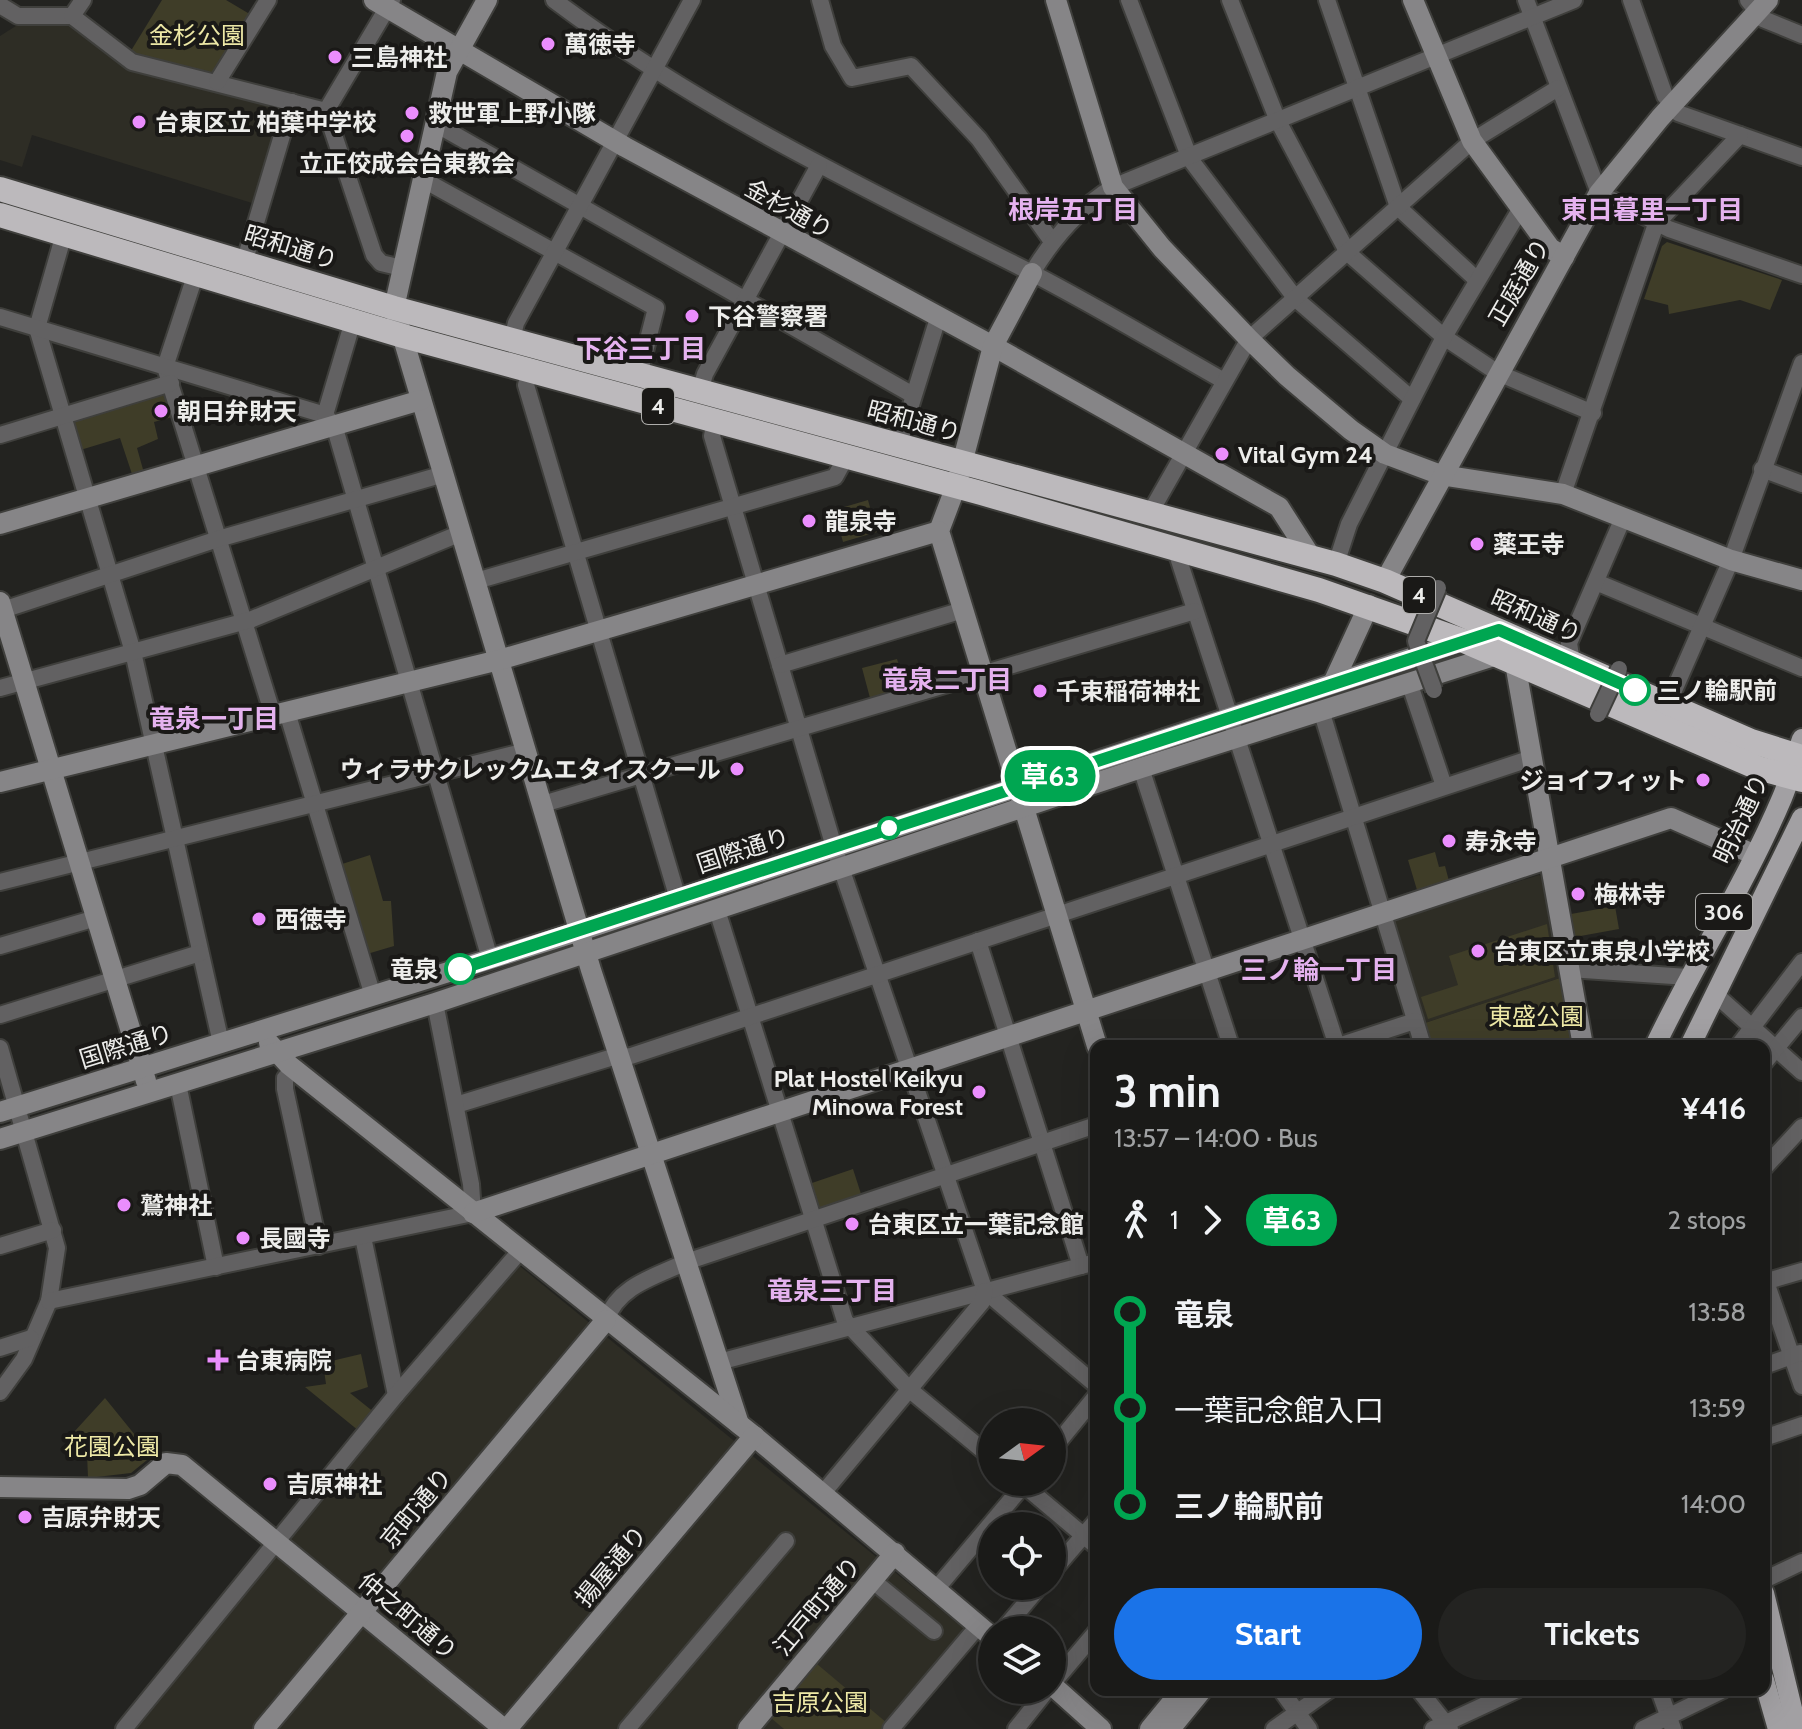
<!DOCTYPE html>
<html lang="en">
<head>
<meta charset="utf-8">
<style>
  :root { --surface:#1a1a18; --page:#232321; --text:#f1f3f6; --muted:#9fa1a2; --line:#383837; --accent:#1a73e8 }
  body { margin:0; font-family:Cabin,"Noto Sans JP",sans-serif; background:var(--page); color:var(--text); height:100vh; display:flex; flex-direction:column; font-size:30px; white-space:nowrap }
  * { box-sizing:border-box; margin:0 }
  p { font-size:26px; color:var(--muted) }
  .icon { flex:none; width:44px; height:44px; fill:none; stroke:currentColor; stroke-width:2; stroke-linecap:round; stroke-linejoin:round }
  .map { position:relative; flex:1; overflow:hidden }
  .sheet { position:absolute; left:1090px; top:1040px; width:680px; height:656px; display:flex; flex-direction:column; background:var(--surface); border-radius:16px; box-shadow:0 8px 32px #0002,0 0 0 2px var(--line) }
  .sheet>* { flex:none }
  .badge { padding:0 16px; border-radius:26px; font-size:28px; line-height:52px }
  .needle { width:52px; rotate:75deg }
  .fabs { position:absolute; left:978px; top:1408px; display:grid; gap:16px }
  .fabs a { display:grid; place-items:center; width:88px; height:88px; border-radius:50%; background:var(--surface); box-shadow:0 8px 32px #0002,0 0 0 2px var(--line); font-size:40px }
  .map>.badge { position:absolute; translate:-50% -50%; box-shadow:0 0 0 4px #fff }
  .legs { display:flex; align-items:center; gap:12px; height:88px; padding:0 24px; font-size:26px }
  .legs p { margin-inline-start:auto }
  .summary { display:flex; align-items:center; justify-content:space-between; height:136px; padding:0 24px }
  h1 { font-size:44px; font-weight:700; line-height:60px }
  .cta { display:flex; gap:16px; margin-top:auto; padding:16px 24px }
  .cta a { flex:1; height:92px; border-radius:48px; background:var(--accent); color:#fff; font-size:32px; font-weight:700; line-height:92px; text-align:center }
  .cta a+a { background:var(--page); color:var(--text) }
  ul { padding:0 24px; list-style:none }
  li { display:flex; align-items:center; gap:28px; height:96px; font-size:30px }
  li i { display:grid; place-items:center; width:12px; height:100%; margin:0 10px; background:currentColor }
  li i::after { content:''; width:20px; height:20px; margin:-10px; border:6px solid; border-radius:50%; background:var(--surface) }
  li p { margin-inline-start:auto }
  li:first-child i { background:linear-gradient(#0000 50%,currentColor 0) }
  li:last-child i { background:linear-gradient(currentColor 50%,#0000 0) }
  .map>svg:first-child { display:block }
  .built { fill:#2e2d25 }
  .green { fill:#3f3d28 }
  .lines { fill:none; stroke-linecap:round; stroke-linejoin:round }
  .street-casing { stroke:#3f3f3c; stroke-width:20 }
  .secondary-casing { stroke:#3f3f3c; stroke-width:24 }
  .primary-casing { stroke:#3f3f3c; stroke-width:24 }
  .highway-casing { stroke:#3f3f3c; stroke-width:28 }
  .street { stroke:#626162; stroke-width:16 }
  .secondary { stroke:#868587; stroke-width:20 }
  .primary { stroke:#a2a0a3; stroke-width:20 }
  .highway { stroke:#bcb9bc; stroke-width:24 }
  .street-bridge-casing { stroke:#3f3f3c; stroke-width:20; stroke-linecap:butt }
  .street-bridge { stroke:#626162; stroke-width:16 }
  .line-1-casing { stroke:#fff; stroke-width:18 }
  .line-1 { stroke:#00a651; stroke-width:12 }
  .poi-dot { fill:#ea8dfd; stroke:#1a1917; stroke-width:3 }
  .stop-1-dot { fill:#fff; stroke:#00a651; stroke-width:4 }
  .labels { text-anchor:middle; dominant-baseline:central; stroke-width:8; stroke-linejoin:round; paint-order:stroke }
  .shield { fill:#1a1917; stroke:#aeadab; stroke-width:2 }
  .shield-label { font-size:22px; font-weight:bold; fill:#ededeb }
  .park-label { font-size:24px; fill:#ede8a6; stroke:#1a1917 }
  .poi-label { font-size:24px; font-weight:bold; fill:#ededeb; stroke:#1a1917; text-anchor:start }
  .street-label { font-size:24px; fill:#ededeb; stroke:#1a1917 }
  .stop-label { font-size:24px; font-weight:bold; fill:#ededeb; stroke:#1a1917; text-anchor:start }
  .neighbourhood-label { font-size:26px; font-weight:bold; fill:#e5b2ef; stroke:#1a1917 }
</style>
</head>
<body>
<div class="map">
<svg width="1802" height="1729" viewBox="0 0 1802 1729">
  <rect width="100%" height="100%" fill="#232320"/>
  <g class="built">
    <path d="M 68,22 L 134,68 L 283,108 L 252,203 L 32,135 L 22,167 L 0,160 L 0,36 L 19,24 Z"/>
    <path d="M 1539,875 L 1543,877 L 1560,978 L 1422,1024 L 1391,924 L 1394,921 Z"/>
    <path d="M 516,1263 L 967,1631 L 885,1729 L 128,1729 Z"/>
  </g>
  <g class="green">
    <path d="M 162,0 L 226,0 L 253,16 L 216,76 L 129,54 Z"/>
    <path d="M 1667,242 L 1782,280 L 1770,310 L 1740,300 L 1669,314 L 1668,305 L 1644,299 L 1662,246 Z"/>
    <path d="M 168,389 L 176,416 L 154,422 L 158,439 L 137,448 L 144,473 L 133,477 L 120,438 L 77,451 L 66,419 Z"/>
    <path d="M 868,500 L 877,532 L 843,542 L 834,510 Z"/>
    <path d="M 897,659 L 906,688 L 870,698 L 862,668 Z"/>
    <path d="M 1435,852 L 1439,867 L 1445,866 L 1449,881 L 1417,890 L 1408,860 Z"/>
    <path d="M 370,855 L 383,901 L 391,901 L 394,946 L 367,954 L 339,865 Z"/>
    <path d="M 1615,906 L 1619,929 L 1575,937 L 1571,914 Z"/>
    <path d="M 1547,924 L 1555,977 L 1428,1019 L 1421,997 L 1458,985 L 1449,956 Z"/>
    <path d="M 1560,978 L 1573,1046 L 1429,1046 L 1422,1024 Z"/>
    <path d="M 853,1169 L 861,1194 L 816,1209 L 809,1184 Z"/>
    <path d="M 361,1354 L 368,1387 L 350,1393 L 375,1413 L 359,1431 L 305,1387 L 326,1384 L 323,1363 Z"/>
    <path d="M 105,1398 L 152,1456 L 131,1473 L 88,1478 L 87,1453 L 74,1432 Z"/>
    <path d="M 817,1664 L 887,1723 L 882,1729 L 784,1729 L 771,1718 Z"/>
  </g>
  <g class="lines">
    <defs>
      <g id="street">
        <path d="M 554,0 C 700,110 866,189 1028,271 C 1094,305 1159,344 1224,381"/>
        <path d="M 820,0 L 833,46 L 852,78 L 911,66 L 979,139 L 1051,240"/>
        <path d="M 1129,0 L 1190,159 L 1296,299 L 1412,399"/>
        <path d="M 1230,0 L 1278,121 L 1348,253 L 1444,337 L 1498,373 L 1593,413"/>
        <path d="M 1327,0 L 1398,207 L 1476,279"/>
        <path d="M 1526,0 L 1599,193 L 1669,229 L 1802,275"/>
        <path d="M 1631,0 L 1665,96 L 1678,113 L 1802,157"/>
        <path d="M 1748,0 L 1763,19 L 1802,35"/>
        <path d="M 0,5 L 18,16 L 72,16 L 132,62 L 326,111"/>
        <path d="M 72,16 L 83,0"/>
        <path d="M 217,82 L 268,0"/>
        <path d="M 326,111 L 374,255 L 381,263 L 402,268"/>
        <path d="M 326,111 L 392,0"/>
        <path d="M 434,123 L 913,395"/>
        <path d="M 422,179 L 656,308 L 639,375"/>
        <path d="M 64,234 L 37,328 L 133,652 L 221,1043"/>
        <path d="M 244,263 L 292,102"/>
        <path d="M 1032,273 C 1053,238 1078,209 1113,187 L 1574,0"/>
        <path d="M 195,276 L 165,367 L 273,715"/>
        <path d="M 0,317 L 325,415 L 334,425 L 490,959"/>
        <path d="M 512,339 L 516,323 L 692,0"/>
        <path d="M 530,371 L 526,385 L 678,899"/>
        <path d="M 700,391 L 705,374 L 819,165"/>
        <path d="M 325,415 L 353,321"/>
        <path d="M 715,422 L 712,436 L 834,847 L 985,1291 L 1096,1385"/>
        <path d="M 0,435 L 171,383"/>
        <path d="M 898,447 L 938,318"/>
        <path d="M 1762,469 L 1802,484"/>
        <path d="M 1563,494 L 1656,224 L 1740,135"/>
        <path d="M 1150,513 L 1249,339 L 1472,141 L 1558,88"/>
        <path d="M 1175,548 L 1337,1046"/>
        <path d="M 1336,564 L 1349,524 L 1444,337 L 1521,208"/>
        <path d="M 476,581 L 835,477 L 846,457"/>
        <path d="M 1596,582 L 1802,668"/>
        <path d="M 0,611 L 218,539 L 444,474"/>
        <path d="M 1572,663 L 1569,643 L 1623,518"/>
        <path d="M 780,665 L 963,610"/>
        <path d="M 1409,682 L 1444,786"/>
        <path d="M 0,688 L 250,620 L 461,533"/>
        <path d="M 1668,704 L 1731,560 L 1802,363"/>
        <path d="M 1321,710 L 1423,1046"/>
        <path d="M 287,712 L 373,996"/>
        <path d="M 1141,768 L 1231,1046"/>
        <path d="M 543,804 L 1195,611"/>
        <path d="M 0,882 L 526,751"/>
        <path d="M 717,910 L 845,1321 L 910,1390 L 992,1458"/>
        <path d="M 978,941 L 1081,1266"/>
        <path d="M 0,946 L 96,918"/>
        <path d="M 1569,969 L 1688,977"/>
        <path d="M 1715,994 L 1802,1072"/>
        <path d="M 0,1015 L 200,953"/>
        <path d="M 1338,1046 L 1415,1021"/>
        <path d="M 1738,1046 L 1802,962"/>
        <path d="M 0,1048 L 57,1248 L 49,1301 L 24,1359 L 0,1392"/>
        <path d="M 1764,1063 L 1802,1017"/>
        <path d="M 295,1070 L 285,1078 L 285,1089 L 319,1246"/>
        <path d="M 178,1084 L 216,1267"/>
        <path d="M 456,1105 L 613,1057 L 631,1056 L 1532,758"/>
        <path d="M 1764,1168 L 1802,1127"/>
        <path d="M 363,1237 L 396,1395"/>
        <path d="M 0,1246 L 53,1230"/>
        <path d="M 1764,1276 L 1802,1386"/>
        <path d="M 1764,1282 L 1802,1271"/>
        <path d="M 49,1301 L 473,1213 L 471,1184 L 435,1003"/>
        <path d="M 606,1320 C 619,1285 655,1277 686,1262 L 1096,1125"/>
        <path d="M 0,1348 L 31,1338"/>
        <path d="M 719,1362 L 1096,1262"/>
        <path d="M 1764,1366 L 1800,1353"/>
        <path d="M 1764,1438 L 1802,1425"/>
        <path d="M 1052,1450 L 1096,1396"/>
        <path d="M 1020,1482 L 1096,1546"/>
        <path d="M 823,1493 L 982,1302 L 985,1291"/>
        <path d="M 1052,1572 L 1096,1521"/>
        <path d="M 872,1580 L 934,1631"/>
        <path d="M 1764,1580 L 1802,1562"/>
        <path d="M 937,1588 L 1026,1482"/>
        <path d="M 1003,1630 L 1040,1586"/>
        <path d="M 1052,1684 L 1096,1632"/>
        <path d="M 1281,1690 L 1309,1729"/>
        <path d="M 1419,1690 L 1450,1729"/>
        <path d="M 1659,1690 L 1673,1729"/>
        <path d="M 124,1729 L 396,1395 L 521,1250"/>
        <path d="M 627,1729 L 786,1541"/>
        <path d="M 891,1729 L 979,1625"/>
        <path d="M 1016,1729 L 1047,1690"/>
        <path d="M 1274,1729 L 1329,1690"/>
        <path d="M 1433,1729 L 1517,1690"/>
        <path d="M 1643,1729 L 1723,1690"/>
      </g>
      <g id="secondary">
        <path d="M 374,0 L 625,147 L 993,346 L 1279,507 L 1311,557"/>
        <path d="M 487,0 L 447,72 L 394,308 L 591,970 L 739,1424"/>
        <path d="M 1056,0 L 1113,187 L 1162,248 L 1249,339 L 1287,376 L 1351,430 L 1385,454 L 1441,475 L 1563,494 L 1731,560 L 1802,580"/>
        <path d="M 1413,0 L 1472,141 L 1550,248 L 1564,257"/>
        <path d="M 1032,273 L 993,346 L 956,486 L 939,531 L 1097,1046"/>
        <path d="M 0,524 L 421,400"/>
        <path d="M 1385,581 L 1599,193 L 1660,118 L 1768,0"/>
        <path d="M 0,602 L 146,1081"/>
        <path d="M 1515,663 L 1583,1046"/>
        <path d="M 1334,681 L 1369,605"/>
        <path d="M 0,782 L 499,660 L 939,531"/>
        <path d="M 269,1043 L 289,1065 L 754,1436 L 992,1637"/>
        <path d="M 0,1112 L 580,931 L 1469,639"/>
        <path d="M 0,1139 L 435,1003 L 1141,768 L 1497,655"/>
        <path d="M 473,1213 L 1671,818 L 1755,855"/>
        <path d="M 0,1487 L 128,1489 L 140,1485 L 166,1463 L 182,1465 L 504,1729"/>
        <path d="M 1052,1685 L 1101,1729"/>
        <path d="M 264,1729 L 606,1320"/>
        <path d="M 507,1729 L 754,1436"/>
        <path d="M 748,1729 L 895,1553"/>
        <path d="M 1150,1729 L 1182,1690"/>
        <path d="M 1170,1729 L 1202,1690"/>
      </g>
      <g id="primary">
        <path d="M 1655,1046 C 1695,962 1746,883 1782,798 C 1790,779 1795,759 1802,739"/>
        <path d="M 1690,1046 L 1802,818"/>
        <path d="M 1764,1593 L 1797,1729"/>
        <path d="M 1764,1680 L 1778,1729"/>
      </g>
      <g id="highway">
        <path d="M 0,189 L 394,308 L 1336,564 L 1385,581 L 1751,741 L 1802,757"/>
        <path d="M 0,215 L 403,336 L 981,493 L 1319,590 L 1464,641 L 1758,768 L 1802,780"/>
      </g>
    </defs>
    <use href="#street" class="street-casing"/>
    <use href="#secondary" class="secondary-casing"/>
    <use href="#primary" class="primary-casing"/>
    <use href="#highway" class="highway-casing"/>
    <use href="#street" class="street"/>
    <use href="#secondary" class="secondary"/>
    <use href="#primary" class="primary"/>
    <use href="#highway" class="highway"/>
    <defs>
      <g id="street-bridge">
        <path d="M 1434,690 L 1416,641 L 1438,588"/>
        <path d="M 1598,714 L 1619,669"/>
      </g>
    </defs>
    <use href="#street-bridge" class="street-bridge-casing"/>
    <use href="#street-bridge" class="street-bridge"/>
  </g>
  <g class="lines">
    <defs>
      <path id="line-1" d="M 460,969 L 1499,630 L 1635,690"/>
    </defs>
    <use href="#line-1" class="line-1-casing"/>
    <use href="#line-1" class="line-1"/>
  </g>
  <g class="poi-dot">
    <circle cx="548" cy="44" r="8"/>
    <circle cx="335" cy="57" r="8"/>
    <circle cx="412" cy="113" r="8"/>
    <circle cx="139" cy="122" r="8"/>
    <circle cx="407" cy="136" r="8"/>
    <circle cx="692" cy="316" r="8"/>
    <circle cx="161" cy="411" r="8"/>
    <circle cx="1222" cy="454" r="8"/>
    <circle cx="809" cy="521" r="8"/>
    <circle cx="1477" cy="544" r="8"/>
    <circle cx="1040" cy="691" r="8"/>
    <circle cx="737" cy="769" r="8"/>
    <circle cx="1703" cy="780" r="8"/>
    <circle cx="1449" cy="841" r="8"/>
    <circle cx="1578" cy="894" r="8"/>
    <circle cx="259" cy="919" r="8"/>
    <circle cx="1478" cy="951" r="8"/>
    <circle cx="979" cy="1092" r="8"/>
    <circle cx="124" cy="1205" r="8"/>
    <circle cx="852" cy="1224" r="8"/>
    <circle cx="243" cy="1238" r="8"/>
    <path d="M214 1348h8v8h8v8h-8v8h-8v-8h-8v-8h8z"/>
    <circle cx="270" cy="1484" r="8"/>
    <circle cx="25" cy="1517" r="8"/>
  </g>
  <g class="stop-1-dot">
    <circle cx="1635" cy="690" r="14"/>
    <circle cx="889" cy="828" r="10"/>
    <circle cx="460" cy="969" r="14"/>
  </g>
  <g class="labels">
    <g class="shield">
      <rect x="642" y="388" width="32" height="36" rx="6"/>
      <rect x="1403" y="577" width="32" height="36" rx="6"/>
      <rect x="1696" y="894" width="56" height="36" rx="6"/>
    </g>
    <g class="shield-label">
      <text x="658" y="406">4</text>
      <text x="1419" y="595">4</text>
      <text x="1724" y="912">306</text>
    </g>
    <g class="park-label">
      <text x="197" y="35">金杉公園</text>
      <text x="1536" y="1016">東盛公園</text>
      <text x="112" y="1446">花園公園</text>
      <text x="820" y="1702">吉原公園</text>
    </g>
    <g class="poi-label">
      <text x="564" y="44">萬徳寺</text>
      <text x="351" y="57">三島神社</text>
      <text x="428" y="113">救世軍上野小隊</text>
      <text x="155" y="122">台東区立 柏葉中学校</text>
      <text x="407" y="163" text-anchor="middle">立正佼成会台東教会</text>
      <text x="708" y="316">下谷警察署</text>
      <text x="177" y="411">朝日弁財天</text>
      <text x="1238" y="454">Vital Gym 24</text>
      <text x="825" y="521">龍泉寺</text>
      <text x="1493" y="544">薬王寺</text>
      <text x="1056" y="691">千束稲荷神社</text>
      <text x="721" y="769" text-anchor="end">ウィラサクレックムエタイスクール</text>
      <text x="1687" y="780" text-anchor="end">ジョイフィット</text>
      <text x="1465" y="841">寿永寺</text>
      <text x="1594" y="894">梅林寺</text>
      <text x="275" y="919">西徳寺</text>
      <text x="1494" y="951">台東区立東泉小学校</text>
      <text x="963" y="1078" text-anchor="end">Plat Hostel Keikyu<tspan x="963" dy="28">Minowa Forest</tspan></text>
      <text x="140" y="1205">鷲神社</text>
      <text x="868" y="1224">台東区立一葉記念館</text>
      <text x="259" y="1238">長國寺</text>
      <text x="236" y="1360">台東病院</text>
      <text x="286" y="1484">吉原神社</text>
      <text x="41" y="1517">吉原弁財天</text>
    </g>
    <g class="street-label">
      <text transform="translate(789 209) rotate(29)">金杉通り</text>
      <text transform="translate(291 247) rotate(17)">昭和通り</text>
      <text transform="translate(1519 282) rotate(-60)">正庭通り</text>
      <text transform="translate(914 421) rotate(15)">昭和通り</text>
      <text transform="translate(1536 616) rotate(24)">昭和通り</text>
      <text transform="translate(1741 819) rotate(-65)">明治通り</text>
      <text transform="translate(743 850) rotate(-18)">国際通り</text>
      <text transform="translate(126 1046) rotate(-17)">国際通り</text>
      <text transform="translate(416 1508) rotate(-50)">京町通り</text>
      <text transform="translate(611 1566) rotate(-50)">揚屋通り</text>
      <text transform="translate(817 1606) rotate(-50)">江戸町通り</text>
      <text transform="translate(408 1616) rotate(40)">仲之町通り</text>
    </g>
    <g class="stop-label">
      <text x="1657" y="690">三ノ輪駅前</text>
      <text x="438" y="969" text-anchor="end">竜泉</text>
    </g>
    <g class="neighbourhood-label">
      <text x="1073" y="210">根岸五丁目</text>
      <text x="1652" y="210">東日暮里一丁目</text>
      <text x="641" y="349">下谷三丁目</text>
      <text x="947" y="680">竜泉二丁目</text>
      <text x="214" y="719">竜泉一丁目</text>
      <text x="1319" y="970">三ノ輪一丁目</text>
      <text x="832" y="1291">竜泉三丁目</text>
    </g>
  </g>
</svg>
<div class="fabs">
<a><svg class="needle" viewBox="-14 -14 28 28"><path d="M0-13l5 13h-10z" fill="#e53935"/><path d="M0 13l5-13h-10z" fill="#9fa1a2"/></svg></a>
<a><svg class="icon" aria-label="locate" viewBox="0 0 24 24"><circle cx="12" cy="12" r="6"/><path d="M12 2v4M12 18v4M2 12h4M18 12h4"/></svg></a>
<a><svg class="icon" aria-label="layers" viewBox="0 0 24 24"><path d="M12 4l9 5-9 5-9-5zM3 14l9 5 9-5"/></svg></a>
</div>
<b class="badge" style="left:1050px;top:776px;background:#00a651;color:#fff">草63</b>
<section class="sheet">
<div class="summary"><div><h1>3 min</h1><p>13:57 – 14:00 · Bus</p></div><b>¥416</b></div>
<div class="legs"><svg class="icon" aria-label="walk" viewBox="0 0 24 24"><circle cx="13" cy="4" r="2"/><path d="M13 8l-2 6 4 7M11 14l-3 7M7 12l3-4h3l4 4"/></svg>1<svg class="icon" aria-label="forward" viewBox="0 0 24 24"><path d="M9 5l7 7-7 7"/></svg><b class="badge" style="background:#00a651;color:#fff">草63</b><p>2 stops</p></div>
<ul>
<li><i style="color:#00a651"></i><b>竜泉</b><p>13:58</p></li>
<li><i style="color:#00a651"></i><span>一葉記念館入口</span><p>13:59</p></li>
<li><i style="color:#00a651"></i><b>三ノ輪駅前</b><p>14:00</p></li>
</ul>
<div class="cta"><a>Start</a><a>Tickets</a></div>
</section>
</div>
</body>
</html>
